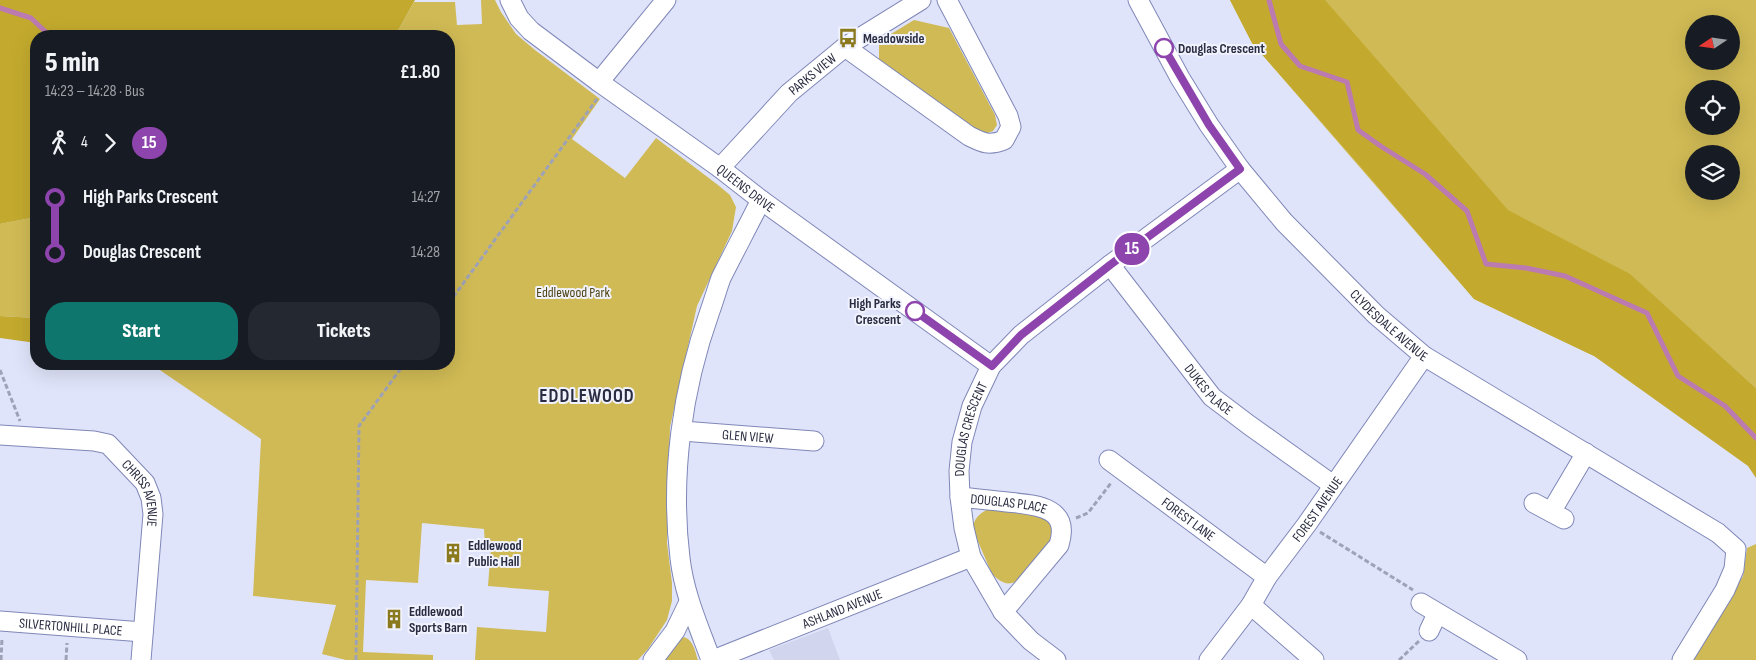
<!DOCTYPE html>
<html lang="en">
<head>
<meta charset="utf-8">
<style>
  :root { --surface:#171b24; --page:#242831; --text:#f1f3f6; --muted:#9ea1a6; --accent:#0f766e }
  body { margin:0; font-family:"Sofia Sans Condensed",sans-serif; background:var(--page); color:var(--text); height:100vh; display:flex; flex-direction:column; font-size:19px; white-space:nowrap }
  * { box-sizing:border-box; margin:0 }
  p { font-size:16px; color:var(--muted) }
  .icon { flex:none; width:28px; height:28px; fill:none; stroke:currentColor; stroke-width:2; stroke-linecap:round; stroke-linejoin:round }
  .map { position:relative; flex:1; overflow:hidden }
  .side { position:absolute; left:30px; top:30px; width:425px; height:340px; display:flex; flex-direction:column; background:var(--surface); border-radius:20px; box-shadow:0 5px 20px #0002 }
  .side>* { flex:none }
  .badge { padding:0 10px; border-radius:16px; font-size:18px; line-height:32px }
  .needle { width:32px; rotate:257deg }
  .controls { position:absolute; left:1685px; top:15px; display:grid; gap:10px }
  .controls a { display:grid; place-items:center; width:55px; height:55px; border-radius:50%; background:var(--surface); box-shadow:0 5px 20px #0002; font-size:25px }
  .map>.badge { position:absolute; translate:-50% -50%; box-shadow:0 0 0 2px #fff }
  .legs { display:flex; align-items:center; gap:8px; height:55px; padding:0 15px; font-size:16px }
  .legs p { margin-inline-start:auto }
  .headline { display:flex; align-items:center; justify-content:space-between; height:85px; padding:0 15px }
  h1 { font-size:28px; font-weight:800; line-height:38px }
  .action { display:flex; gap:10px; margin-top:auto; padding:10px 15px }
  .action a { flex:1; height:58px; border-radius:20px; background:var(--accent); color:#fff; font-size:20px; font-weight:800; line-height:58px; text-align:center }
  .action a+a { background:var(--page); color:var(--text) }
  ul { padding:0 15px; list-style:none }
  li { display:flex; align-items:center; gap:18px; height:55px; font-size:19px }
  li i { display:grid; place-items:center; width:8px; height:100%; margin:0 6px; background:currentColor }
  li i::after { content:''; width:12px; height:12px; margin:-6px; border:4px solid; border-radius:50%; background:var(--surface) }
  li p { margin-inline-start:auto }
  li:first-child i { background:linear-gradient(#0000 50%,currentColor 0) }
  li:last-child i { background:linear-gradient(currentColor 50%,#0000 0) }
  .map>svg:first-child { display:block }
  .built { fill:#d1d6ee }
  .green { fill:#d0ba55; fill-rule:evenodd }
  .forest { fill:#c3aa2e }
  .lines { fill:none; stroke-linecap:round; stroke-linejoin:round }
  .stream { stroke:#bb7bb1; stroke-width:5 }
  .minor-casing { stroke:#7f87b7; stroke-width:21 }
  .path { stroke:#9ea2b7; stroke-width:3; stroke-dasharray:5 2.5; stroke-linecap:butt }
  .minor { stroke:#fff; stroke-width:19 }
  .line-1-casing { stroke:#fff; stroke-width:11 }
  .line-1 { stroke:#8e44ad; stroke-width:8 }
  .stop-1-dot { fill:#fff; stroke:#8e44ad; stroke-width:2.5 }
  .labels { text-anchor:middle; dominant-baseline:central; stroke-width:4; stroke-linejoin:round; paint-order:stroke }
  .poi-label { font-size:14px; font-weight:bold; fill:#2a2d41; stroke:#f0f2fd; text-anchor:start }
  .stop-label { font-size:14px; font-weight:bold; fill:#2a2d41; stroke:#f0f2fd; text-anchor:start }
  .street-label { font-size:14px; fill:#2a2d41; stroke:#f0f2fd }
  .park-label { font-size:14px; fill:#4e4313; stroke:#f0f2fd }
  .district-label { font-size:19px; font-weight:bold; letter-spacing:1px; fill:#2a2d41; stroke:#f0f2fd }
</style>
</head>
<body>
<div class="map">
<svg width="1756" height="660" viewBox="0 0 1756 660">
  <rect width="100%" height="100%" fill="#e0e4fa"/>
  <path class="built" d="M 828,628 L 840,660 L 774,660 L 769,650 Z"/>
  <g class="green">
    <path d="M 481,0 L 495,0 L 501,12 L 516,34 L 535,50 L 600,99 L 572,139 L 625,178 L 656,138 L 718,185 L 730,195 L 736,207 L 732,231 L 697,306 L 670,427 L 667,543 L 672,583 L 672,601 L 667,620 L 648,649 L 638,660 L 475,660 L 477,627 L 546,632 L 549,591 L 488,586 L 491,547 L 485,547 L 484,529 L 422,523 L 418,583 L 366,580 L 363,652 L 433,655 L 433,660 L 346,660 L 322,654 L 336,605 L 253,596 L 261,439 L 151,364 L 449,364 L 449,36 L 395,36 L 414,2 L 455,2 L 457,25 L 482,24 Z"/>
    <path d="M 1230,0 L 1756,0 L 1756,388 L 1630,275 L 1594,356 L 1474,299 L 1252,43 ZM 1694,24 L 1731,24 L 1731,61 L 1694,61 ZM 1694,89 L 1731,89 L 1731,126 L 1694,126 ZM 1694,154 L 1731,154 L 1731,191 L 1694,191 Z"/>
    <path d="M 914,20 L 949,28 L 995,115 L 997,125 L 993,131 L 982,135 L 879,65 L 879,45 L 881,40 Z"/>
    <path d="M 36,217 L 36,318 L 0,316 L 0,224 Z"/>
    <path d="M 988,509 L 1042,514 C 1047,519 1054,526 1054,534 C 1053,545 1023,582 1012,583 C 1004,585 997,579 992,574 L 973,530 C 973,519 979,514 988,509 Z"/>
    <path d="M 1756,544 L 1756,660 L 1692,660 L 1743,576 L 1747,548 Z"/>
    <path d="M 681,637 C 693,637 695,651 698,660 L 661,660 Z"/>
  </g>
  <g class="forest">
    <path d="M 0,0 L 415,0 L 395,36 L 36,36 L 36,217 L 0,224 Z"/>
    <path d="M 1230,0 L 1325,0 L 1508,210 L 1630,274 L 1756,388 L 1756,478 L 1748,466 L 1594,356 L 1474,299 L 1361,167 L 1252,43 Z"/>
    <path d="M 0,316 L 36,318 L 36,343 L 0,338 Z"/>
  </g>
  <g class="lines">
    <g class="stream">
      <path d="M 1269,0 L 1281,44 L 1300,66 L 1347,82 L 1358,130 L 1382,147 L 1425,174 L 1467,211 L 1486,264 L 1526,268 L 1565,276 L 1647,313 L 1678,376 L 1725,406 L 1756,438"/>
      <path d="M 0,8 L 31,18 L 50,36"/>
    </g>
    <defs>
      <g id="minor">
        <path id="s1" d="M 510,0 L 519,18 L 531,31 L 599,82 L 720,168 L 761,200 L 991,366"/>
        <path id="s2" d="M 1138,0 L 1180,78 L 1209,125 L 1240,169 L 1284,222 L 1376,315 L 1424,356 L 1718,533 L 1736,549 L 1734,569 L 1725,590 L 1682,660"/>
        <path d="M 845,47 L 969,136 C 983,143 989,146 1004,140 L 1011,127 L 1008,116 L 947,0"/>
        <path d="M 599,82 L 666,0"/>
        <path id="s3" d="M 720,168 L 789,93 L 845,47 L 921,0"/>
        <path id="s4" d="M 1110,265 L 1212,397 L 1249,425 L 1333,485"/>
        <path id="s5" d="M 682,431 L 814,441"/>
        <path id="s6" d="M 0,435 L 94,441 L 108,444 L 145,483 L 151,498 L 153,514 L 141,660"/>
        <path id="s7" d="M 1109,460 L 1267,577"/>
        <path id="s8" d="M 960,497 C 976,499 991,500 1007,502 C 1035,505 1071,506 1059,545 L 1003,612"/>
        <path d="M 1534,503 L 1564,519"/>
        <path d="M 1551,512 L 1586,453"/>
        <path d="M 1421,603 L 1517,660"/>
        <path d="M 1251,605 L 1314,660"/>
        <path id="s9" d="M 0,621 L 143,632"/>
        <path d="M 1429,631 L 1437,614"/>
        <path d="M 653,660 L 675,631 L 689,602"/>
        <path d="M 711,660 C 699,627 684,594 680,558 C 670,476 682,389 710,311 C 714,300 717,289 721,278 C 734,252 748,226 761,200"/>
        <path id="s10" d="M 713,660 L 971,557"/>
        <path id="s11" d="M 1056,660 L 1031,641 L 1003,612 L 971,557 L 964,528 L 960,497 L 959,471 L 962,442 L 972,406 L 991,366 L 1021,335 L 1110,265 L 1240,169"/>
        <path id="s12" d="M 1209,660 L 1251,605 L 1267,577 L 1307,524 L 1424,356"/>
      </g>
    </defs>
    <use href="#minor" class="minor-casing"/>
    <g class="path">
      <path d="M 449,303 L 597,99"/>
      <path d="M 0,370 L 20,421"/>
      <path d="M 1076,518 L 1088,513 L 1111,483"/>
      <path d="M 1320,532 L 1413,590"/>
      <path d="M 1,660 L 2,638"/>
      <path d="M 66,660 L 67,643"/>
      <path d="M 356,660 L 359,426 L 404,364"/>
      <path d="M 1399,660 L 1419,641"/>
    </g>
    <use href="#minor" class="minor"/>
  </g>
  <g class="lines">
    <defs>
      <path id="line-1" d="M 915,311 L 992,366 L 1021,335 L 1110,265 L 1240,169 L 1209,125 L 1164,48"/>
    </defs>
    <use href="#line-1" class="line-1-casing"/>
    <use href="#line-1" class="line-1"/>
  </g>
  <defs>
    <symbol id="bus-bare" viewBox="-9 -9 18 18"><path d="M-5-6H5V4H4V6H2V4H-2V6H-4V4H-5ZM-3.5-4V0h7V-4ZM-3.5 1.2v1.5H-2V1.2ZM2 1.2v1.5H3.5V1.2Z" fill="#8b791e" stroke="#f0f2fd" stroke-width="2.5" paint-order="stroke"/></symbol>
    <symbol id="building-bare" viewBox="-9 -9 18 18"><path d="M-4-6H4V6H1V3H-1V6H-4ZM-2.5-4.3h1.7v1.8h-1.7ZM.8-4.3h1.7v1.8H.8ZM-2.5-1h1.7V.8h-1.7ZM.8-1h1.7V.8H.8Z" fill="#8b791e" stroke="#f0f2fd" stroke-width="2.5" paint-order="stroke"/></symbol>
  </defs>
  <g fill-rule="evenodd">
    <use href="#bus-bare" x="834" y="24" width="28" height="28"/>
    <use href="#building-bare" x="439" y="539" width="28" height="28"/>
    <use href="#building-bare" x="380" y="605" width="28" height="28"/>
  </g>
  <g class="stop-1-dot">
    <circle cx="1164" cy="48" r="9"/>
    <circle cx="915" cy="311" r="9"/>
  </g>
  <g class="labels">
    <g class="poi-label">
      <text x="863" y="38">Meadowside</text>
      <text x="468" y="545">Eddlewood<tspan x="468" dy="16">Public Hall</tspan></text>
      <text x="409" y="611">Eddlewood<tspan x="409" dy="16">Sports Barn</tspan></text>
    </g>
    <g class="stop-label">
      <text x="1178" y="48">Douglas Crescent</text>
      <text x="901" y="303" text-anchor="end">High Parks<tspan x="901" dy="16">Crescent</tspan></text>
    </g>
    <g class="street-label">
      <text stroke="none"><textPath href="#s3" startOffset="132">PARKS VIEW</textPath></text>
      <text stroke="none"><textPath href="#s1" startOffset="304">QUEENS DRIVE</textPath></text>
      <text stroke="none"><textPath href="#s2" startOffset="414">CLYDESDALE AVENUE</textPath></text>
      <text stroke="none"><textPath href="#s4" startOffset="159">DUKES PLACE</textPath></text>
      <text stroke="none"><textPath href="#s11" startOffset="266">DOUGLAS CRESCENT</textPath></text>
      <text stroke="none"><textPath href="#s5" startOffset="66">GLEN VIEW</textPath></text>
      <text stroke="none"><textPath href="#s6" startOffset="170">CHRISS AVENUE</textPath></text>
      <text stroke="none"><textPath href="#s8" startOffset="49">DOUGLAS PLACE</textPath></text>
      <text stroke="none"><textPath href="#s12" startOffset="186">FOREST AVENUE</textPath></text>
      <text stroke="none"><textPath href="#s7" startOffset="99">FOREST LANE</textPath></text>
      <text stroke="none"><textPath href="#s10" startOffset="139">ASHLAND AVENUE</textPath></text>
      <text stroke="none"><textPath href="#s9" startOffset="71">SILVERTONHILL PLACE</textPath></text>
    </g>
    <g class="park-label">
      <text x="573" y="292">Eddlewood Park</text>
    </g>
    <g class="district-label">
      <text x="587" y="396">EDDLEWOOD</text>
    </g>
  </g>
</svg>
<div class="controls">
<a><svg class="needle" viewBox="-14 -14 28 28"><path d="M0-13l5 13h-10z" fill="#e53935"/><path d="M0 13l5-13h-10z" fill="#9ea1a6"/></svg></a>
<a><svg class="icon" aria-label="locate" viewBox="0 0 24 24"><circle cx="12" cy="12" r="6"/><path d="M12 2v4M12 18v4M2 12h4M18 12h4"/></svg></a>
<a><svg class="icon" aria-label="layers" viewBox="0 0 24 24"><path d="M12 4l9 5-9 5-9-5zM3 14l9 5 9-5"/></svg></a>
</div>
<b class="badge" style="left:1132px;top:249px;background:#8e44ad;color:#fff">15</b>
<section class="side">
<div class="headline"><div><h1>5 min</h1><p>14:23 – 14:28 · Bus</p></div><b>£1.80</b></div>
<div class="legs"><svg class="icon" aria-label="walk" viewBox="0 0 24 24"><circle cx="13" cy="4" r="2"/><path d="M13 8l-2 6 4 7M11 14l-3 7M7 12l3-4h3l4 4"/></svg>4<svg class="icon" aria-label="forward" viewBox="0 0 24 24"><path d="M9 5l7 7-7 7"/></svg><b class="badge" style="background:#8e44ad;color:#fff">15</b></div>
<ul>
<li><i style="color:#8e44ad"></i><b>High Parks Crescent</b><p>14:27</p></li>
<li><i style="color:#8e44ad"></i><b>Douglas Crescent</b><p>14:28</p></li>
</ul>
<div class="action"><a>Start</a><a>Tickets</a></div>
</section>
</div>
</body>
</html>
